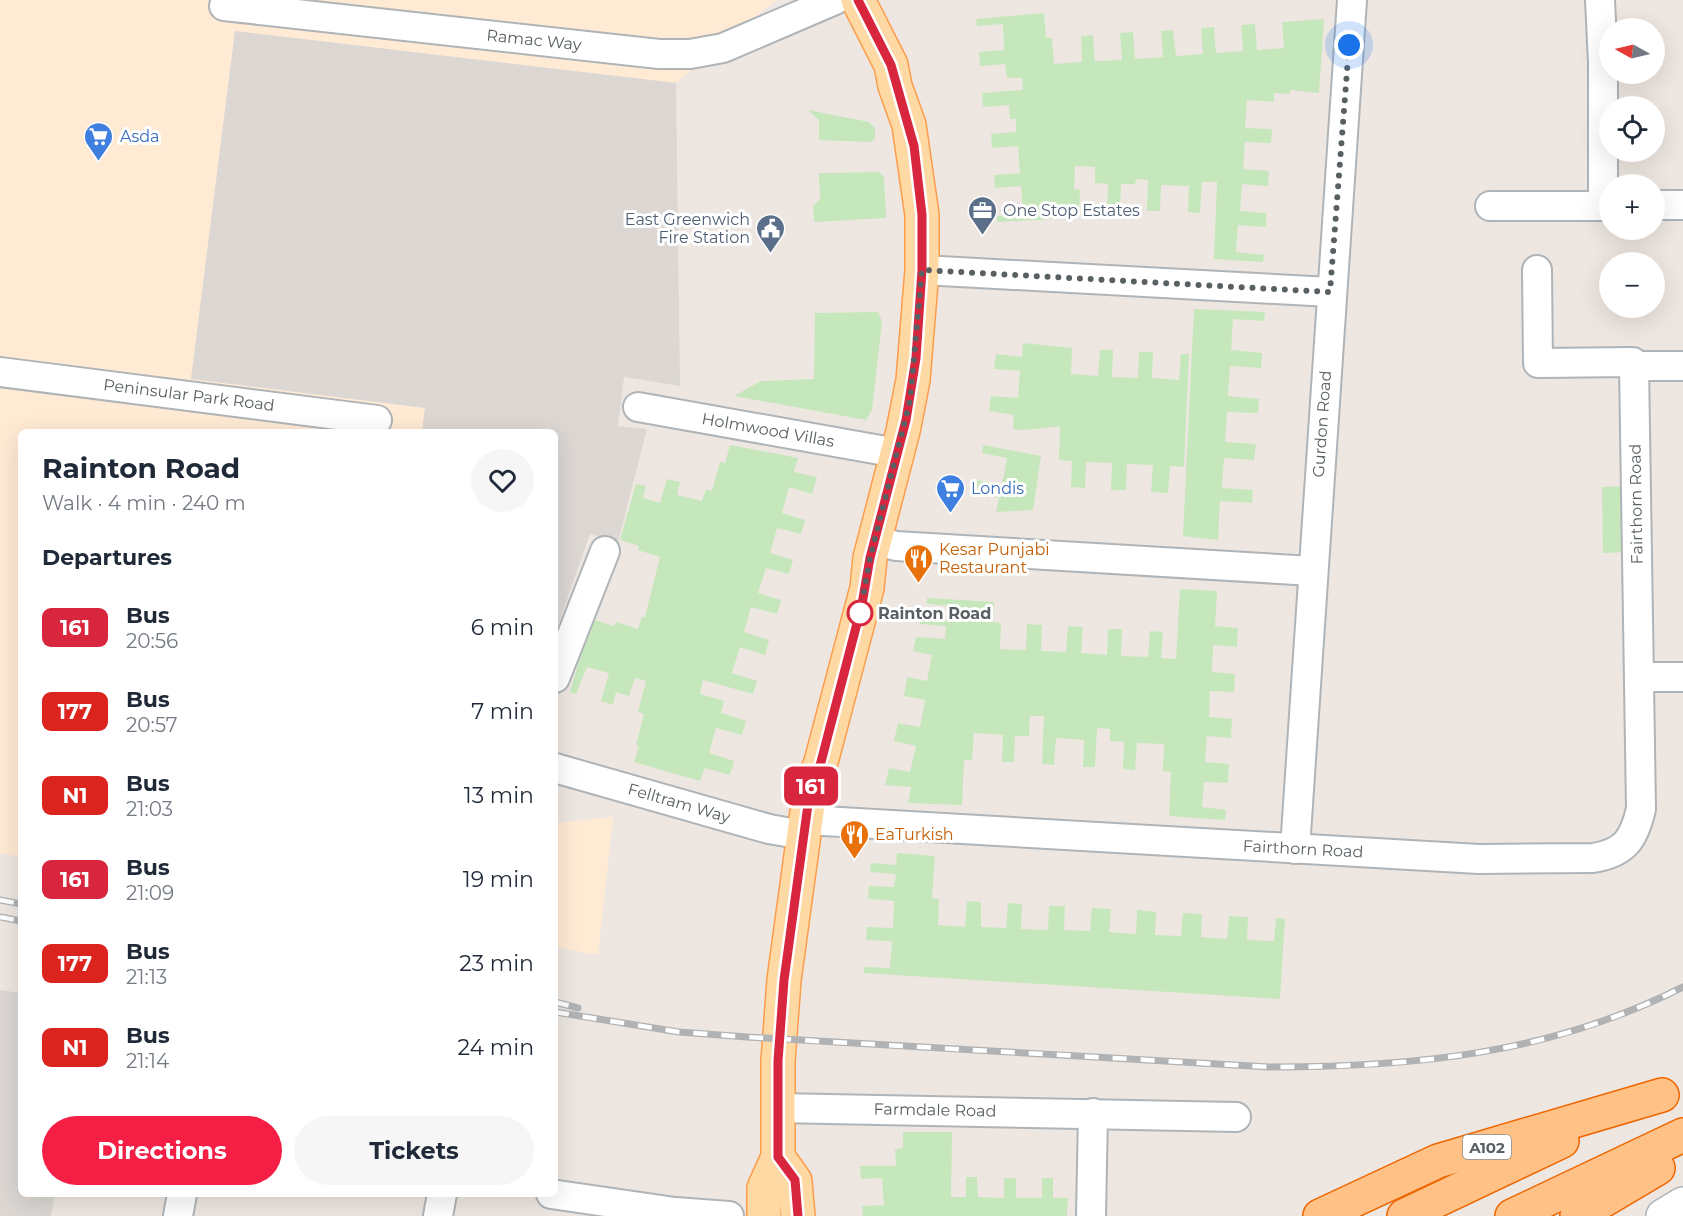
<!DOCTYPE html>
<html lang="en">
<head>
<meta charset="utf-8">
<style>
  :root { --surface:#fff; --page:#f6f6f7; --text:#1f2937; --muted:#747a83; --accent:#f51f46 }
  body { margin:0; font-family:Montserrat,sans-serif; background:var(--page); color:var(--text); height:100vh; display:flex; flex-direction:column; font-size:22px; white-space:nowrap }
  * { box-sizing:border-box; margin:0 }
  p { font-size:20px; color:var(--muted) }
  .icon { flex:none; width:33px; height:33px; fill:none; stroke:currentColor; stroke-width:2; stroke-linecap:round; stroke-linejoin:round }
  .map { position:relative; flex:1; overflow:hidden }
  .drawer { position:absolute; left:18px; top:429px; width:540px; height:768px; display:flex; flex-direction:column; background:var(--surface); border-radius:9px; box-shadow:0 6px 24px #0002 }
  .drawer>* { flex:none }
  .badge { padding:0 12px; border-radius:9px; font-size:21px; line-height:39px }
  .needle { width:39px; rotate:278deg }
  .fabs { position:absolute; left:1599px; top:18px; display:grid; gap:12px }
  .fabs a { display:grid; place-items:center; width:66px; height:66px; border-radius:50%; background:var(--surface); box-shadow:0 6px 24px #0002; font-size:30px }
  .you { position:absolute; width:30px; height:30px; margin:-15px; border:4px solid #fff; border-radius:50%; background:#1a73e8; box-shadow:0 0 0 9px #1a73e833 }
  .map>.badge { position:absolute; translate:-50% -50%; box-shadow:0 0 0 3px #fff }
  h2 { padding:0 24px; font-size:22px; line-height:54px }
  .round { display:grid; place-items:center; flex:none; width:63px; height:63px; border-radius:32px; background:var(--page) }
  .summary { display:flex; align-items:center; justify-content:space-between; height:102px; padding:0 24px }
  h1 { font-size:28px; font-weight:700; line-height:45px }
  .button { display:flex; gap:12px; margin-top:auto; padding:12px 24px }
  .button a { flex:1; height:69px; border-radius:36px; background:var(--accent); color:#fff; font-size:24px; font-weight:700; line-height:69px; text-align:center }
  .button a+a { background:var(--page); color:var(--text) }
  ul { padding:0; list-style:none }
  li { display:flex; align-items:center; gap:18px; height:84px; padding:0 24px }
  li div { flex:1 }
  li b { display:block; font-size:22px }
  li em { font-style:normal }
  li .badge { min-width:66px; font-weight:700; text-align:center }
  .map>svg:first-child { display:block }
  .commercial { fill:#ffead4 }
  .industrial { fill:#dcd7d3 }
  .green { fill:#c6e7bb }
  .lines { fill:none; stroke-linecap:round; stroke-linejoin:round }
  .street-casing { stroke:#afb4b8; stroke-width:32 }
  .secondary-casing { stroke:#aeb4b8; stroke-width:36 }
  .primary-casing { stroke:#fb9d4c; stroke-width:36 }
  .highway-casing { stroke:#e60; stroke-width:36 }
  .street { stroke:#fff; stroke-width:28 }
  .secondary { stroke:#fff; stroke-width:33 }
  .primary { stroke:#ffd9a4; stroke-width:33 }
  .highway { stroke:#ffc186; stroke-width:33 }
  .rail-casing { stroke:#b1b2b3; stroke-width:7 }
  .rail { stroke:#fff; stroke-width:4.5; stroke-dasharray:14; stroke-linecap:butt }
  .line-casing { stroke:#fff; stroke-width:14 }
  .line { stroke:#d7263d; stroke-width:9 }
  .walk { stroke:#596063; stroke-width:6; stroke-dasharray:0 10.8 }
  .stop-dot { fill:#fff; stroke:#d7263d; stroke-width:3 }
  .labels { text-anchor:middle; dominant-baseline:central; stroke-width:6; stroke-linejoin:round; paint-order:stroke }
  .shield { fill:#fff; stroke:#8b9092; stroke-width:1.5 }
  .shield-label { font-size:15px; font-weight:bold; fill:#596063 }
  .street-label { font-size:16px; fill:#596063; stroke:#fff }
  .shop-label { font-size:16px; fill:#366cbe; stroke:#fff; text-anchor:start }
  .service-label { font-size:16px; fill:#4e5e75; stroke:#fff; text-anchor:start }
  .food-label { font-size:16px; fill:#c56008; stroke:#fff; text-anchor:start }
  .stop-label { font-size:16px; font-weight:bold; fill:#596063; stroke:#fff; text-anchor:start }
</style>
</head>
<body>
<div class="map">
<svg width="1683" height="1216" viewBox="0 0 1683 1216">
  <rect width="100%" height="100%" fill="#eee7e1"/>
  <g class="commercial">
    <path d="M 0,0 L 776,0 L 676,83 L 235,31 L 191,379 L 425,408 L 422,432 L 21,432 L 21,857 L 0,853 Z"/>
    <path d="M 613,817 L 598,955 L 555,947 L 555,823 Z"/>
  </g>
  <g class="industrial">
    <path d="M 235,31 L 676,83 L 680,386 L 624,377 L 618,426 L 647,429 L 618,542 L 590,534 L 555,634 L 555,432 L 422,432 L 425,408 L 191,379 Z"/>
    <path d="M 0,990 L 21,993 L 21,1194 L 55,1194 L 51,1216 L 0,1216 Z"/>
  </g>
  <g class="green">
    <path d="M 1044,13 L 1046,38 L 1052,38 L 1054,64 L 1082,62 L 1081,36 L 1093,35 L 1095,61 L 1122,60 L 1120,33 L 1133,32 L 1135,59 L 1163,57 L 1161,31 L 1173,30 L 1176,56 L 1203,54 L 1201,28 L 1214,27 L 1216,53 L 1243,51 L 1241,25 L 1255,24 L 1257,50 L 1284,48 L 1282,22 L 1324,19 L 1319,93 L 1290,90 L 1290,94 L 1274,93 L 1274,102 L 1247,100 L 1245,128 L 1272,129 L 1271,143 L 1245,142 L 1243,169 L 1269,171 L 1268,186 L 1242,184 L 1240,211 L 1266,213 L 1266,227 L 1238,225 L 1236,252 L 1264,255 L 1263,262 L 1214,259 L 1217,182 L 1202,182 L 1200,213 L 1188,212 L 1189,186 L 1161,185 L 1160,211 L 1147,211 L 1148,180 L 1136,179 L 1135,184 L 1121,184 L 1120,210 L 1107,209 L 1108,184 L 1095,183 L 1095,167 L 1075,166 L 1074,189 L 1080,190 L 1079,208 L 1071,208 L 1071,218 L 997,222 L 997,216 L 1023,213 L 1021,186 L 995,188 L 994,175 L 1020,173 L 1018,146 L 992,148 L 991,134 L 1016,132 L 1016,119 L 1010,119 L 1009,105 L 983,107 L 982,93 L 1023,90 L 1022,78 L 1007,78 L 1005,64 L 980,66 L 979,52 L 1004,50 L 1003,24 L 977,26 L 976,19 Z"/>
    <path d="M 808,110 L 869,122 L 875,128 L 875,139 L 869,142 L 819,140 L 819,120 Z"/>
    <path d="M 879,172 L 884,177 L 886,218 L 814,222 L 813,206 L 820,199 L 819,173 Z"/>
    <path d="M 1194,309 L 1265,312 L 1264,321 L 1233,319 L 1231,350 L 1262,353 L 1261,368 L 1230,366 L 1228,396 L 1259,399 L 1258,413 L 1227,412 L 1225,442 L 1256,444 L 1254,460 L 1224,458 L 1222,488 L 1253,490 L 1252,503 L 1220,501 L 1218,540 L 1183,536 Z"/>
    <path d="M 878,312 L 882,321 L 872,410 L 866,420 L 734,396 L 761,381 L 814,379 L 815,313 Z"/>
    <path d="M 1023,343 L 1072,348 L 1071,374 L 1098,376 L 1100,350 L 1113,350 L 1112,377 L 1138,378 L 1139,352 L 1153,352 L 1152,378 L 1179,380 L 1181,354 L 1189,354 L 1184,467 L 1170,466 L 1168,493 L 1151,492 L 1153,465 L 1127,464 L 1126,490 L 1111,490 L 1112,463 L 1086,462 L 1085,488 L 1071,487 L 1072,461 L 1059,460 L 1060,427 C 1044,426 1028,432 1013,429 L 1014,415 L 989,411 L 991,396 L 1018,398 L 1020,371 L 994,369 L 996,354 L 1022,357 Z"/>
    <path d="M 730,445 L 798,458 L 794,472 L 817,477 L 812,494 L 789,487 L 782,513 L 805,520 L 801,534 L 777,528 L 770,553 L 793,560 L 789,574 L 766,568 L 758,593 L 781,600 L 777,614 L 751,607 L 744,632 L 769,640 L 765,655 L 740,647 L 732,673 L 757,681 L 753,694 L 703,680 L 700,694 L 724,701 L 721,713 L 746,721 L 742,735 L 716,728 L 709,753 L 734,761 L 730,775 L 705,768 L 700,781 L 634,762 L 639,746 L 636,745 L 644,714 L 638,712 L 646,681 L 635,678 L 629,696 L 616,692 L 613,705 L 601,701 L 609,673 L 587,667 L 576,694 L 570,692 L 591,619 L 614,626 L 616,622 L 638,629 L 642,617 L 645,617 L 660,557 L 638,550 L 639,546 L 620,540 L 636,484 L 646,486 L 643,498 L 660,503 L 667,479 L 680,482 L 677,495 L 702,501 L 706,489 L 712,491 L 720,462 L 725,463 Z"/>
    <path d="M 983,445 L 1041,456 L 1033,510 L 996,512 L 999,498 L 974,493 L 977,480 L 1002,485 L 1007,458 L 982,453 Z"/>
    <path d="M 1631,486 L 1632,552 L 1603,553 L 1602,487 Z"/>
    <path d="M 1180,589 L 1217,591 L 1215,626 L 1238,628 L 1237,647 L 1213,645 L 1212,672 L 1235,674 L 1234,692 L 1210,691 L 1209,717 L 1232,719 L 1231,738 L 1207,736 L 1205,762 L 1229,764 L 1228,783 L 1204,782 L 1202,807 L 1226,810 L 1225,820 L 1169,816 L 1171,772 L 1163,771 L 1164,744 L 1137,743 L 1135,770 L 1123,769 L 1124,742 L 1110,741 L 1110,729 L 1097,728 L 1095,767 L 1083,767 L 1084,740 L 1056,738 L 1054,765 L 1042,764 L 1044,716 L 1030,716 L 1029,736 L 1015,736 L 1014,762 L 1002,762 L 1003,735 L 974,733 L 972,760 L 964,760 L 962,805 L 908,803 L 911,787 L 885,785 L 889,768 L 910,772 L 916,746 L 894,741 L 898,723 L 920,727 L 925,700 L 904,696 L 907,677 L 927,681 L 932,655 L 913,651 L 916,637 L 945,639 L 946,626 L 920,624 L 920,617 L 952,619 L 953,606 L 927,604 L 927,598 L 994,602 L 993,622 L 1001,623 L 1000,649 L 1026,650 L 1027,624 L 1042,625 L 1041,651 L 1066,652 L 1068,626 L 1083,627 L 1081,653 L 1107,655 L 1108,629 L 1122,629 L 1121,656 L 1148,657 L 1150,631 L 1163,632 L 1161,658 L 1176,659 Z"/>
    <path d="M 897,853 L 935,856 L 932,898 L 939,899 L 938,925 L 965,927 L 967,901 L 981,902 L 981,927 L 1006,928 L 1008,903 L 1022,904 L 1021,929 L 1048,930 L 1049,906 L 1065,906 L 1064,930 L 1090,931 L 1092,908 L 1111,909 L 1109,932 L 1136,934 L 1137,910 L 1156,912 L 1155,935 L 1181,936 L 1183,913 L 1202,914 L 1201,937 L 1227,939 L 1229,916 L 1248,917 L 1247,940 L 1274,941 L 1276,918 L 1285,919 L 1280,999 L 864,973 L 864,967 L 890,968 L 892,941 L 866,940 L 867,927 L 893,928 L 894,901 L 868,899 L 869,886 L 894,887 L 896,874 L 870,872 L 871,863 L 896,865 Z"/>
    <path d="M 903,1132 L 952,1132 L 951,1197 L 966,1197 L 966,1177 L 977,1177 L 978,1197 L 1004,1198 L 1004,1178 L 1016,1178 L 1016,1198 L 1042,1198 L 1042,1178 L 1053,1178 L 1053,1198 L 1068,1198 L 1067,1216 L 863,1216 L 862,1206 L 884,1205 L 882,1178 L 861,1179 L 860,1166 L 896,1166 L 895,1149 L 903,1148 Z"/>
  </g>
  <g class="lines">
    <defs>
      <g id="street">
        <path d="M 1600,0 L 1603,63 L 1603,206"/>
        <path d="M 224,6 L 659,54 L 690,54 L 723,48 L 835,0"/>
        <path d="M 1654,205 L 1683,205"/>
        <path d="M 1490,206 L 1610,206"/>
        <path d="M 922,270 L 1330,292"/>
        <path d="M 1537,270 L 1538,363 L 1633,362 L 1634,366"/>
        <path d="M 0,372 L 377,420"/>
        <path d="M 638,407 L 897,453"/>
        <path d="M 874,540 L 896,546 L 1312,571"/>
        <path d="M 1639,677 L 1683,677"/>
        <path d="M 555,678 L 605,551"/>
        <path d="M 555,768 L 769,829 L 803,835"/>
        <path d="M 806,820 L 1479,859 L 1593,858 C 1625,853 1634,839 1641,809 L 1634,366 L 1683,366"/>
        <path d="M 1295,849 L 1352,0"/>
        <path d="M 777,1108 L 1236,1117"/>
        <path d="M 551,1194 L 675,1212 L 729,1216"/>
        <path d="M 178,1216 L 182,1194"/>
        <path d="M 438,1216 L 442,1194"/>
        <path d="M 1091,1216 L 1093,1113"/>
      </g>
      <path id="secondary" d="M 1663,1216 L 1683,1204"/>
      <g id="primary">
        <path d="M 778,1157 L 795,1181 L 798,1216"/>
        <path d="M 764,1216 L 764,1188 L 778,1157 L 778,1061 L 784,980 L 810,790 L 821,762 L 867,588 L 870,558 L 903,431 L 913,380 L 922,270 L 922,215 L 909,125 L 895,86 L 891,65 L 858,0"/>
      </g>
      <g id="highway">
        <path d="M 1320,1216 L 1438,1161 L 1662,1095"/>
        <path d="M 1404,1216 L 1562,1141"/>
        <path d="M 1512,1216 L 1683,1135"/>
        <path d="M 1577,1216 L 1658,1168"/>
      </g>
    </defs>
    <use href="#street" class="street-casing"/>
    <use href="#secondary" class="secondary-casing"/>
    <use href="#primary" class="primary-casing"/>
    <use href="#highway" class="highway-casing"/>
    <use href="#street" class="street"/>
    <use href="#secondary" class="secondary"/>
    <use href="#primary" class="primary"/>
    <use href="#highway" class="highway"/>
    <defs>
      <g id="rail">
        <path d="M 0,900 L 21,904"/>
        <path d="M 0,917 L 21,921"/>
        <path d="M 555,1002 L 578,1008"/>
        <path d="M 555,1012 L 679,1032 L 747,1037 L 1269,1067 C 1415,1067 1550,1054 1683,987"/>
      </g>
    </defs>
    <use href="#rail" class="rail-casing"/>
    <use href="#rail" class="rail"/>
  </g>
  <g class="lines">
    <defs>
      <path id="line" d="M 798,1216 L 795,1180 L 778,1157 L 778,1061 L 784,980 L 810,790 L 821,762 L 862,604 L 870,558 L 906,420 L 916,358 L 922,270 L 922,215 L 914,146 L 891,65 L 858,0"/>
    </defs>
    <use href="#line" class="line-casing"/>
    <use href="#line" class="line"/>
    <path class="walk" d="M 860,613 L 870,558 L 910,401 L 922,270 L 1330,292 L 1349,45"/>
  </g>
  <defs>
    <symbol id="supermarket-pin" viewBox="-11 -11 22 30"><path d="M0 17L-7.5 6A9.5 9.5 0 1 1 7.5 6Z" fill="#3f7fe0" stroke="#fff"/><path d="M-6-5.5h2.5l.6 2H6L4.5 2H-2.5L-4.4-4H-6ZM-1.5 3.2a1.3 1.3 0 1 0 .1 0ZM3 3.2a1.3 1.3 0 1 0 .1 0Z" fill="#fff"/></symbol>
    <symbol id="office-pin" viewBox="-11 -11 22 30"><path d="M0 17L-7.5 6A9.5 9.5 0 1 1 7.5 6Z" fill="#5c6f8a" stroke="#fff"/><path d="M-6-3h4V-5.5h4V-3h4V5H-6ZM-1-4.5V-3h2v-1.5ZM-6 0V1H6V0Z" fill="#fff"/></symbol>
    <symbol id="civic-pin" viewBox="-11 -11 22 30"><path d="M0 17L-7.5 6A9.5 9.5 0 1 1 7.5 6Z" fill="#5c6f8a" stroke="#fff"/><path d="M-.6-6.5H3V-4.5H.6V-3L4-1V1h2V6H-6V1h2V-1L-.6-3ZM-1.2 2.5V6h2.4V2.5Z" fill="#fff"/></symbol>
    <symbol id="restaurant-pin" viewBox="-11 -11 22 30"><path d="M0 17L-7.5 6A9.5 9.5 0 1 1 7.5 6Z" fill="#e8710a" stroke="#fff"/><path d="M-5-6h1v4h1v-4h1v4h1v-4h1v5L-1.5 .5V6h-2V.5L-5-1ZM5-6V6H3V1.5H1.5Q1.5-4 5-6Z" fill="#fff"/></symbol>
  </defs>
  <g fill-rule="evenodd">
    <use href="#supermarket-pin" x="82" y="120" width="33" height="45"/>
    <use href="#office-pin" x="966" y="194" width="33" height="45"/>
    <use href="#civic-pin" x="754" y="212" width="33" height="45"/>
    <use href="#supermarket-pin" x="934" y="472" width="33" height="45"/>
    <use href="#restaurant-pin" x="902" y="542" width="33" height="45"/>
    <use href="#restaurant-pin" x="838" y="818" width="33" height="45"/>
  </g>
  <circle class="stop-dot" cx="860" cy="613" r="12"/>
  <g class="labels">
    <rect class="shield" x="1463" y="1135" width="48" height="24" rx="4.5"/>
    <g class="shield-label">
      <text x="1487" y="1147">A102</text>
    </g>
    <g class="street-label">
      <text transform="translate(534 40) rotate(6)">Ramac Way</text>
      <text transform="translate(189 395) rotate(7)">Peninsular Park Road</text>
      <text transform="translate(1322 424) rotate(-86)">Gurdon Road</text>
      <text transform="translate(768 430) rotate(10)">Holmwood Villas</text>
      <text transform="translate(1636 504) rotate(-91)">Fairthorn Road</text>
      <text transform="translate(679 803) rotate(16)">Felltram Way</text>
      <text transform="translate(1303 849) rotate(3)">Fairthorn Road</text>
      <text transform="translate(935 1110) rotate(1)">Farmdale Road</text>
    </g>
    <g class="shop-label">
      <text x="120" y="136">Asda</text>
      <text x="971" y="488">Londis</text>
    </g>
    <g class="service-label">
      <text x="1003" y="210">One Stop Estates</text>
      <text x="750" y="219" text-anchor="end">East Greenwich<tspan x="750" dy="18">Fire Station</tspan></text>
    </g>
    <g class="food-label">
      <text x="939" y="549">Kesar Punjabi<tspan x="939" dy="18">Restaurant</tspan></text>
      <text x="875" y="834">EaTurkish</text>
    </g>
    <g class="stop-label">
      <text x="878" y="613">Rainton Road</text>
    </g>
  </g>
</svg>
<div class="fabs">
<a><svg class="needle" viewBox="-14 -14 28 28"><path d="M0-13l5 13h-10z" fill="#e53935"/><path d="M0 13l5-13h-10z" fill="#747a83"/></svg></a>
<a><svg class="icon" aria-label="locate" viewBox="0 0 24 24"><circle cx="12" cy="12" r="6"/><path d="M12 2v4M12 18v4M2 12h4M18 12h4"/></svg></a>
<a>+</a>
<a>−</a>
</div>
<div class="you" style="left:1349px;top:45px"></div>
<b class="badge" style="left:811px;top:786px;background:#d7263d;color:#fff">161</b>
<section class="drawer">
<div class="summary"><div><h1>Rainton Road</h1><p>Walk · 4 min · 240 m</p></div><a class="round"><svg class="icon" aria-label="heart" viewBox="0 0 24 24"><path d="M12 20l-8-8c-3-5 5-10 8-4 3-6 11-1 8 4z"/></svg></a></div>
<h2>Departures</h2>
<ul>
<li><span class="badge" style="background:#d7263d;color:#fff">161</span><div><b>Bus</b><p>20:56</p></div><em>6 min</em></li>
<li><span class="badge" style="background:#dc241f;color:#fff">177</span><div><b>Bus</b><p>20:57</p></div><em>7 min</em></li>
<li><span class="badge" style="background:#dc241f;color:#fff">N1</span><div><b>Bus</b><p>21:03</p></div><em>13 min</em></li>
<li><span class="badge" style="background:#d7263d;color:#fff">161</span><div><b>Bus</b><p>21:09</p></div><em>19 min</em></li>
<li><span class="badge" style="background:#dc241f;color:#fff">177</span><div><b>Bus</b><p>21:13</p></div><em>23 min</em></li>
<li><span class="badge" style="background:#dc241f;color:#fff">N1</span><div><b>Bus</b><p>21:14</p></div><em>24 min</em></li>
</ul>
<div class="button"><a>Directions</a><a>Tickets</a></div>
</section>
</div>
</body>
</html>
